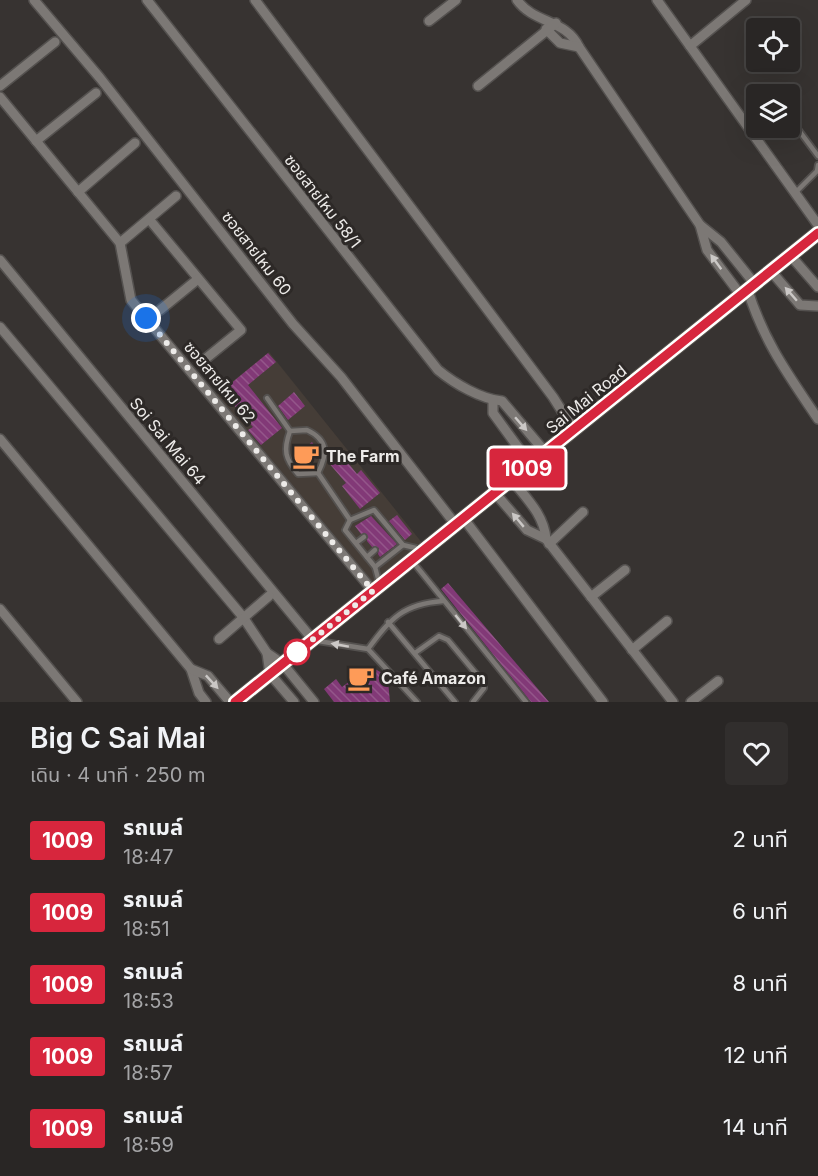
<!DOCTYPE html>
<html lang="th">
<head>
<meta charset="utf-8">
<style>
  :root { --surface:#292625; --page:#312e2d; --text:#f1f3f6; --muted:#a5a5a7; --line:#454342 }
  body { margin:0; font-family:Inter,"Noto Sans Thai",sans-serif; background:var(--page); color:var(--text); height:100vh; display:flex; flex-direction:column; font-size:22px; white-space:nowrap }
  * { box-sizing:border-box; margin:0 }
  p { font-size:20px; color:var(--muted) }
  .icon { flex:none; width:33px; height:33px; fill:none; stroke:currentColor; stroke-width:2; stroke-linecap:round; stroke-linejoin:round }
  .map { position:relative; height:702px; overflow:hidden }
  .drawer { display:flex; flex-direction:column; background:var(--surface); flex:1 }
  .drawer>* { flex:none }
  .badge { padding:0 12px; border-radius:4px; font-size:21px; line-height:39px }
  .fabs { position:absolute; left:746px; top:18px; display:grid; gap:12px }
  .fabs a { display:grid; place-items:center; width:54px; height:54px; border-radius:6px; background:var(--surface); box-shadow:0 6px 24px #0002,0 0 0 2px var(--line); font-size:30px }
  .you { position:absolute; width:30px; height:30px; margin:-15px; border:4px solid #fff; border-radius:50%; background:#1a73e8; box-shadow:0 0 0 9px #1a73e833 }
  .map>.badge { position:absolute; translate:-50% -50%; box-shadow:0 0 0 3px #fff }
  .round { display:grid; place-items:center; flex:none; width:63px; height:63px; border-radius:6px; background:var(--page) }
  .head { display:flex; align-items:center; justify-content:space-between; height:102px; padding:0 30px }
  h1 { font-size:28px; font-weight:600; line-height:45px }
  ul { padding:0; list-style:none }
  li { display:flex; align-items:center; gap:18px; height:72px; padding:0 30px }
  li div { flex:1 }
  li b { display:block; font-size:22px }
  li em { font-style:normal }
  li .badge { min-width:66px; font-weight:700; text-align:center }
  .map>svg:first-child { display:block }
  .built { fill:#453d37 }
  .building { fill:url(#building-back-hatch) }
  .lines { fill:none; stroke-linecap:round; stroke-linejoin:round }
  .lane-casing { stroke:#54514f; stroke-width:8 }
  .street-casing { stroke:#54514f; stroke-width:12 }
  .secondary-casing { stroke:#54514f; stroke-width:16 }
  .lane { stroke:#7c7875; stroke-width:4.5 }
  .street { stroke:#7c7875; stroke-width:9 }
  .secondary { stroke:#968961; stroke-width:14 }
  .oneway { fill:#cbc8c6 }
  .line-casing { stroke:#fff; stroke-width:14 }
  .line { stroke:#d7263d; stroke-width:9 }
  .walk { stroke:#edebe9; stroke-width:6; stroke-dasharray:0 10.8 }
  .stop-dot { fill:#fff; stroke:#d7263d; stroke-width:3 }
  .labels { text-anchor:middle; dominant-baseline:central; stroke-width:6; stroke-linejoin:round; paint-order:stroke }
  .street-label { font-size:16px; fill:#edebe9; stroke:#2d2927 }
  .poi-label { font-size:16px; font-weight:bold; fill:#edebe9; stroke:#2d2927; text-anchor:start }
</style>
</head>
<body>
<div class="map">
<svg width="818" height="702" viewBox="0 0 818 702">
  <defs>
    <pattern id="building-back-hatch" width="6" height="6" patternUnits="userSpaceOnUse" patternTransform="scale(1.5)"><rect width="6" height="6" fill="#823977"/><path d="M-1 5l2 2M0 0l6 6M5-1l2 2" fill="none" stroke="#94568a"/></pattern>
  </defs>
  <rect width="100%" height="100%" fill="#373331"/>
  <path class="built" d="M 269,352 L 427,549 L 373,591 L 212,398 Z"/>
  <g class="building">
    <path d="M 268,353 L 276,362 L 248,385 L 282,428 L 261,445 L 248,430 L 253,427 L 233,404 L 240,398 L 229,385 Z"/>
    <path d="M 294,392 L 305,406 L 288,420 L 278,406 Z"/>
    <path d="M 312,442 L 320,455 L 302,469 L 293,458 Z"/>
    <path d="M 340,453 L 357,474 L 361,470 L 380,493 L 360,509 L 342,486 L 346,483 L 328,462 Z"/>
    <path d="M 397,515 L 412,534 L 405,540 L 389,521 Z"/>
    <path d="M 371,516 L 397,544 L 380,557 L 378,554 L 379,548 L 372,547 L 367,541 L 367,534 L 361,534 L 355,526 Z"/>
    <path d="M 448,583 L 549,702 L 531,702 L 441,589 Z"/>
    <path d="M 370,666 L 382,673 L 388,681 L 390,702 L 334,702 L 324,689 L 336,679 L 342,687 Z"/>
  </g>
  <g class="lines">
    <defs>
      <g id="lane">
        <path d="M 789,117 L 818,156"/>
        <path d="M 746,125 L 756,120"/>
        <path d="M 795,193 L 817,171 L 818,165"/>
        <path d="M 267,398 L 290,431"/>
        <path d="M 307,430 C 328,440 328,453 318,473 L 298,474 C 285,459 283,450 290,431 Z"/>
        <path d="M 318,473 L 350,520"/>
        <path d="M 356,543 L 364,537"/>
        <path d="M 367,557 L 375,550"/>
        <path d="M 413,562 L 526,702"/>
        <path d="M 375,567 L 403,545"/>
        <path d="M 379,582 L 375,567 L 345,530 L 350,520 L 374,510 L 403,545 L 420,549"/>
        <path d="M 388,622 L 455,702"/>
        <path d="M 318,641 L 368,649 L 417,702"/>
        <path d="M 368,649 C 391,618 403,604 443,601"/>
        <path d="M 415,653 L 439,636 L 448,640 L 483,682 L 484,688 L 473,702"/>
      </g>
      <g id="street">
        <path d="M 34,0 L 100,78 L 293,324 L 341,377 L 456,525"/>
        <path d="M 147,0 L 438,370 C 455,384 481,399 502,401 L 546,453"/>
        <path d="M 255,0 L 553,397 L 574,430"/>
        <path d="M 517,0 C 534,24 566,19 579,47 L 700,225 L 707,250 L 740,294"/>
        <path d="M 657,0 L 818,225"/>
        <path d="M 429,21 L 456,0"/>
        <path d="M 546,29 L 560,43 L 579,47"/>
        <path d="M 690,46 L 746,0"/>
        <path d="M 0,86 L 55,42"/>
        <path d="M 478,86 L 556,23"/>
        <path d="M 0,97 L 120,243 L 131,300 L 373,591"/>
        <path d="M 36,141 L 96,93"/>
        <path d="M 78,192 L 135,143"/>
        <path d="M 149,219 L 241,330 L 204,360"/>
        <path d="M 700,225 L 721,242 L 754,283"/>
        <path d="M 120,243 L 176,196"/>
        <path d="M 790,255 L 818,287"/>
        <path d="M 0,260 L 313,640"/>
        <path d="M 770,270 L 800,305 L 817,306"/>
        <path d="M 747,288 C 764,342 787,373 818,419"/>
        <path d="M 160,310 L 198,279"/>
        <path d="M 0,327 L 243,617 L 267,653 L 283,664 L 314,702"/>
        <path d="M 493,400 L 493,413 L 531,465"/>
        <path d="M 0,439 L 191,669 L 199,693 L 206,702"/>
        <path d="M 512,480 C 527,499 544,515 546,539 L 673,702"/>
        <path d="M 495,493 L 527,530 L 546,539"/>
        <path d="M 464,519 L 603,702"/>
        <path d="M 549,544 L 583,512"/>
        <path d="M 591,597 L 625,570"/>
        <path d="M 0,609 L 77,702"/>
        <path d="M 219,639 L 269,596"/>
        <path d="M 632,650 L 667,621"/>
        <path d="M 267,653 L 270,674 L 294,702"/>
        <path d="M 191,669 L 208,676 L 230,702"/>
        <path d="M 691,702 L 718,681"/>
      </g>
      <path id="secondary" d="M 235,702 L 818,233"/>
    </defs>
    <use href="#lane" class="lane-casing"/>
    <use href="#street" class="street-casing"/>
    <use href="#secondary" class="secondary-casing"/>
    <use href="#lane" class="lane"/>
    <use href="#street" class="street"/>
    <use href="#secondary" class="secondary"/>
  </g>
  <defs><path id="oneway-solid" d="M-6-.8H1V-3.2L6.5 0L1 3.2V.8H-6Z" transform="scale(1.5)"/></defs>
  <g class="oneway">
    <use href="#oneway-solid" transform="translate(716 262) rotate(-126)"/>
    <use href="#oneway-solid" transform="translate(791 294) rotate(-131)"/>
    <use href="#oneway-solid" transform="translate(521 424) rotate(49)"/>
    <use href="#oneway-solid" transform="translate(518 520) rotate(-130)"/>
    <use href="#oneway-solid" transform="translate(461 622) rotate(51)"/>
    <use href="#oneway-solid" transform="translate(340 645) rotate(-170)"/>
    <use href="#oneway-solid" transform="translate(212 682) rotate(47)"/>
  </g>
  <g class="lines">
    <defs>
      <path id="line" d="M 235,702 L 818,233"/>
    </defs>
    <use href="#line" class="line-casing"/>
    <use href="#line" class="line"/>
    <path class="walk" d="M 146,318 L 373,591 L 297,652"/>
  </g>
  <defs>
    <symbol id="cafe-bare" viewBox="-9 -9 18 18"><path d="M-5.5-4.5H6V0H3Q3 3.5 0 3.5H-2.5Q-5.5 3.5-5.5 0ZM3-3.2v2h1.7v-2ZM-6 4.5H4V6H-6Z" fill="#fe9b58" stroke="#2d2927" stroke-width="2.5" paint-order="stroke"/></symbol>
  </defs>
  <g fill-rule="evenodd">
    <use href="#cafe-bare" x="287" y="437" width="38" height="38"/>
    <use href="#cafe-bare" x="342" y="659" width="38" height="38"/>
  </g>
  <circle class="stop-dot" cx="297" cy="652" r="12"/>
  <g class="labels">
    <g class="street-label">
      <text transform="translate(323 201) rotate(52)">ซอยสายไหม 58/1</text>
      <text transform="translate(257 253) rotate(52)">ซอยสายไหม 60</text>
      <text transform="translate(220 382) rotate(50)">ซอยสายไหม 62</text>
      <text transform="translate(586 399) rotate(-39)">Sai Mai Road</text>
      <text transform="translate(168 441) rotate(50)">Soi Sai Mai 64</text>
    </g>
    <g class="poi-label">
      <text x="326" y="456">The Farm</text>
      <text x="381" y="678">Café Amazon</text>
    </g>
  </g>
</svg>
<div class="fabs">
<a><svg class="icon" aria-label="locate" viewBox="0 0 24 24"><circle cx="12" cy="12" r="6"/><path d="M12 2v4M12 18v4M2 12h4M18 12h4"/></svg></a>
<a><svg class="icon" aria-label="layers" viewBox="0 0 24 24"><path d="M12 4l9 5-9 5-9-5zM3 14l9 5 9-5"/></svg></a>
</div>
<div class="you" style="left:146px;top:318px"></div>
<b class="badge" style="left:527px;top:468px;background:#d7263d;color:#fff">1009</b>
</div>
<section class="drawer">
<div class="head"><div><h1>Big C Sai Mai</h1><p>เดิน · 4 นาที · 250 m</p></div><a class="round"><svg class="icon" aria-label="heart" viewBox="0 0 24 24"><path d="M12 20l-8-8c-3-5 5-10 8-4 3-6 11-1 8 4z"/></svg></a></div>
<ul>
<li><span class="badge" style="background:#d7263d;color:#fff">1009</span><div><b>รถเมล์</b><p>18:47</p></div><em>2 นาที</em></li>
<li><span class="badge" style="background:#d7263d;color:#fff">1009</span><div><b>รถเมล์</b><p>18:51</p></div><em>6 นาที</em></li>
<li><span class="badge" style="background:#d7263d;color:#fff">1009</span><div><b>รถเมล์</b><p>18:53</p></div><em>8 นาที</em></li>
<li><span class="badge" style="background:#d7263d;color:#fff">1009</span><div><b>รถเมล์</b><p>18:57</p></div><em>12 นาที</em></li>
<li><span class="badge" style="background:#d7263d;color:#fff">1009</span><div><b>รถเมล์</b><p>18:59</p></div><em>14 นาที</em></li>
</ul>
</section>
</body>
</html>
